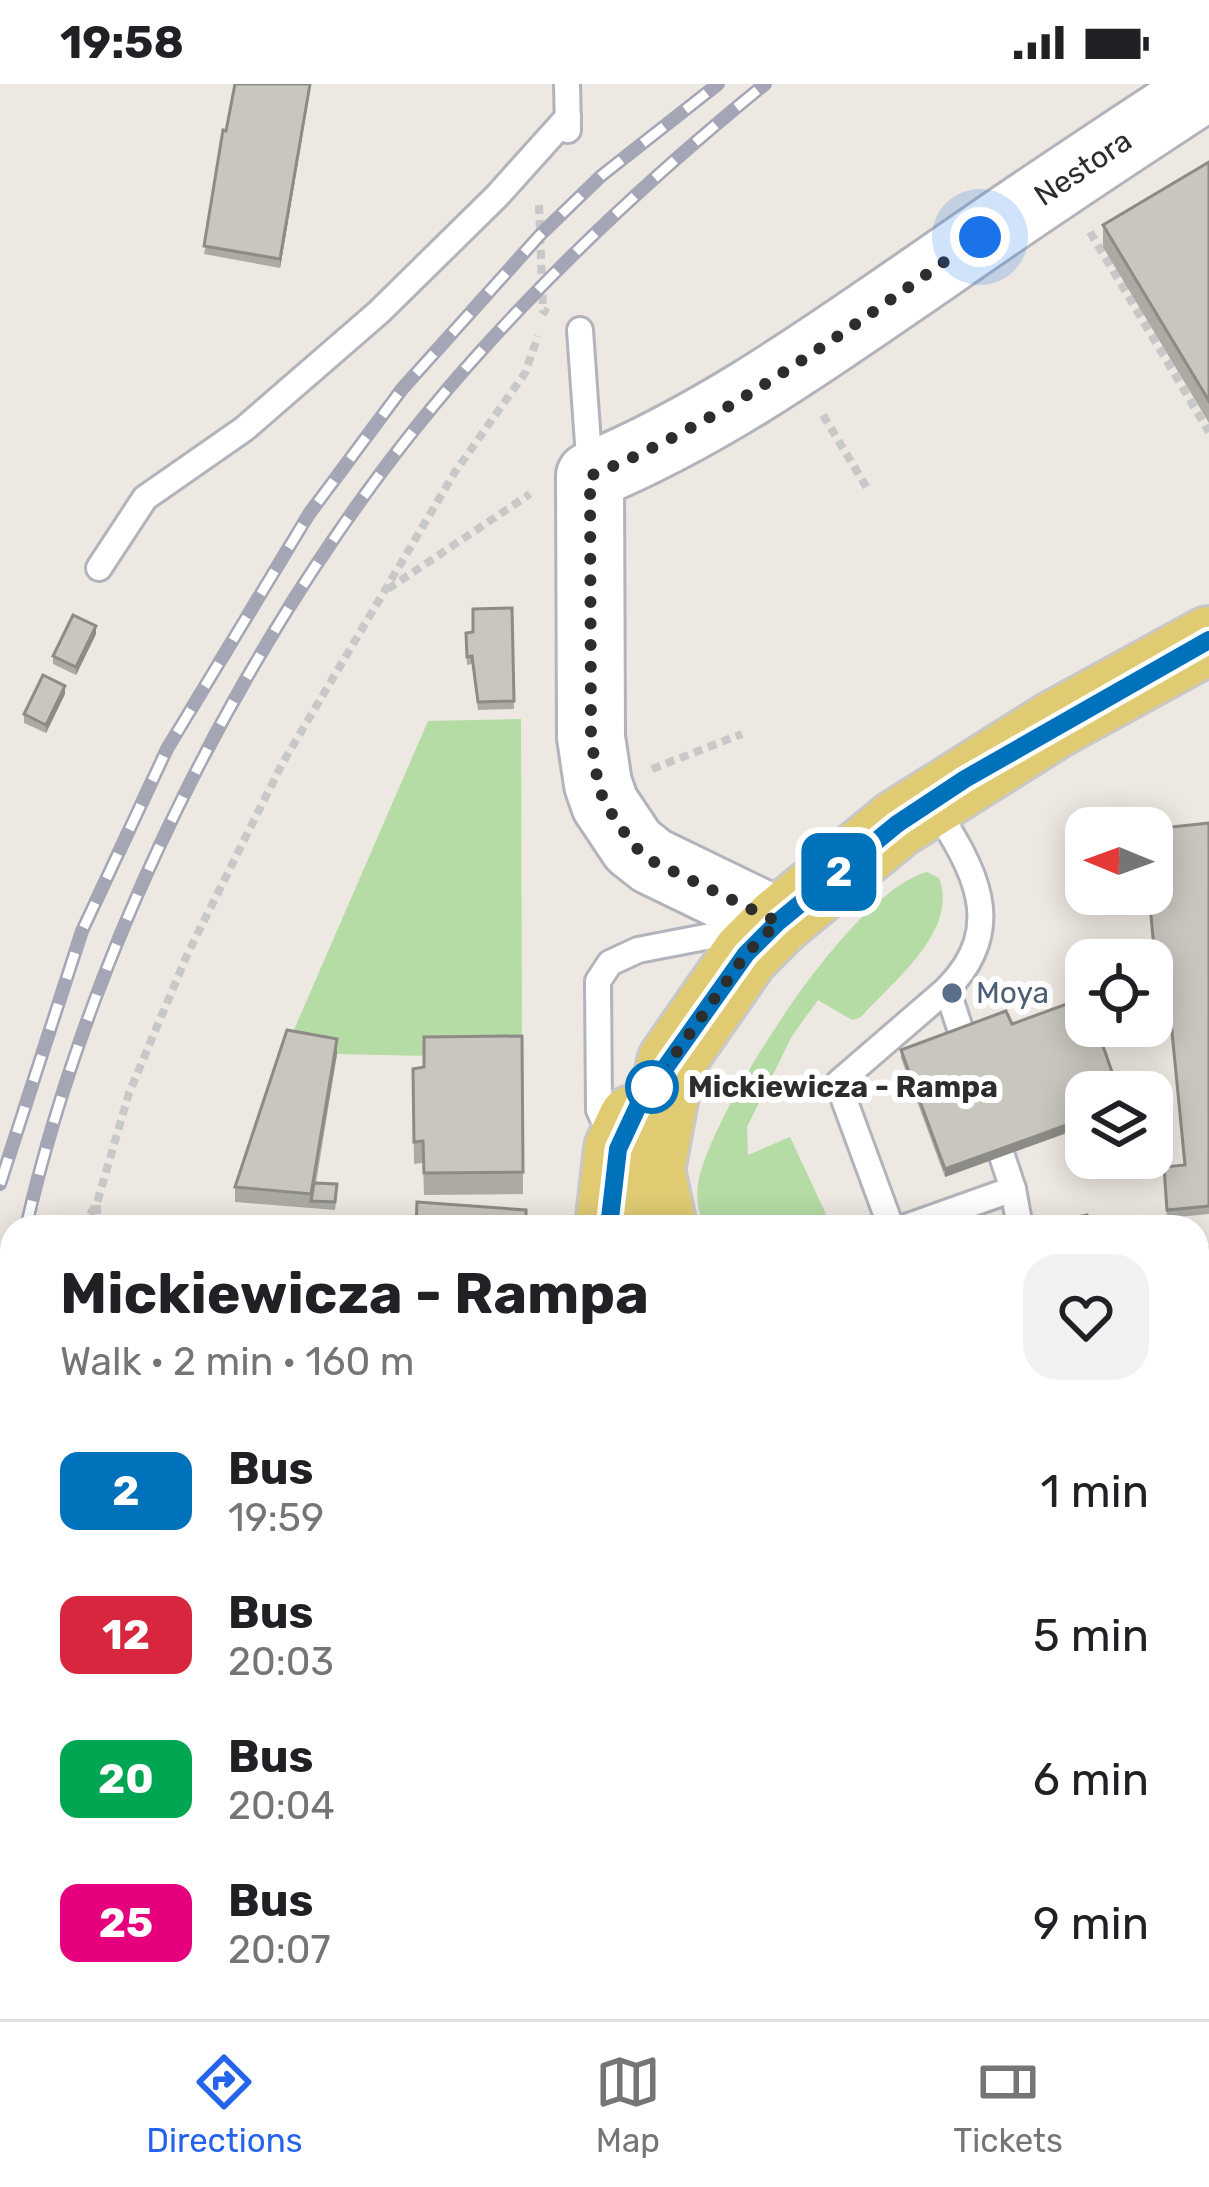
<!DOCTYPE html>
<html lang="en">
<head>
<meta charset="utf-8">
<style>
  :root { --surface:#fff; --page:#f2f2f2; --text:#202124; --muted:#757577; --line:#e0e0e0; --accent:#2563eb }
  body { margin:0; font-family:Rubik,sans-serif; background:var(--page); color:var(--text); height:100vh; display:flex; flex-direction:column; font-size:45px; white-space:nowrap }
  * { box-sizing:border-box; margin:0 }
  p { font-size:39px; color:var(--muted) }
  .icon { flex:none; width:66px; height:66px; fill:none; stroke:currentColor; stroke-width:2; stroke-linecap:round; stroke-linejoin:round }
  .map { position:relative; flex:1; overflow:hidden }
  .side { position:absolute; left:0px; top:1131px; width:1209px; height:804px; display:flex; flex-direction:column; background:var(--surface); border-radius:36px 36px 0 0; box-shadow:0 6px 30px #0003 }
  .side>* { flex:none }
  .badge { padding:0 24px; border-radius:18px; font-size:42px; line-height:78px }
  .needle { width:78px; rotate:271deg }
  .fabs { position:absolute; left:1065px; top:723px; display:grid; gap:24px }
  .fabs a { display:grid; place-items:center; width:108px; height:108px; border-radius:24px; background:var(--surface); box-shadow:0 6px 30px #0003; font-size:60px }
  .you { position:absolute; width:60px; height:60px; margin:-30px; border:9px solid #fff; border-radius:50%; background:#1a73e8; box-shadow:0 0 0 18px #1a73e833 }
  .map>.badge { position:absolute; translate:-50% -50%; box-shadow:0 0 0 6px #fff }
  .round { display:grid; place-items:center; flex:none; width:126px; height:126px; border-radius:36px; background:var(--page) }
  .overview { display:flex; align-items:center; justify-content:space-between; height:204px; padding:0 60px }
  h1 { font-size:57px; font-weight:700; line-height:90px }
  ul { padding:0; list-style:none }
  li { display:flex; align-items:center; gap:36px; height:144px; padding:0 60px }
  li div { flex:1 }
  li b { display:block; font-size:45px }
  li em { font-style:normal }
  li .badge { min-width:132px; font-weight:700; text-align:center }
  .status { display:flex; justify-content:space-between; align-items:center; height:84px; padding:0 60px; background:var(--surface); direction:ltr }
  .status svg { height:33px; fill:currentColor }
  .tabs { display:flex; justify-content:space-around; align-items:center; height:168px; border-top:3px solid var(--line); background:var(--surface); font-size:33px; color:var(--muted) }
  .tabs a { display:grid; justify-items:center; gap:6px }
  .tabs .active { color:var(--accent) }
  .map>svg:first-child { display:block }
  .green { fill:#b5dca5 }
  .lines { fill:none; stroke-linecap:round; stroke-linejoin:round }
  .lane-casing { stroke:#b2b3bb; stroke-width:30 }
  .street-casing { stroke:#b2b3bb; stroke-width:57 }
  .secondary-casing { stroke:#b2b3bb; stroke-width:72 }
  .primary-casing { stroke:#c8c8c8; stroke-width:72 }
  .path { stroke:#c8c8c8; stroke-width:8; stroke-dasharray:9 6; stroke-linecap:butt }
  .lane { stroke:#fff; stroke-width:24 }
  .street { stroke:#fff; stroke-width:51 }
  .secondary { stroke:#fff; stroke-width:66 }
  .primary { stroke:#e0cb73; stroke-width:66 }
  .rail-casing { stroke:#a4a6b5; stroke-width:14 }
  .rail { stroke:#fff; stroke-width:9; stroke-dasharray:27; stroke-linecap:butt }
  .wall { fill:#adaaa4 }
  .shaded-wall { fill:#8d8b86 }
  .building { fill:#c9c6bf; stroke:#8d8b86; stroke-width:3 }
  .line-casing { stroke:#fff; stroke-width:27 }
  .line { stroke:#0072bc; stroke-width:18 }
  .walk { stroke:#2d2d2d; stroke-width:12; stroke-dasharray:0 21.6 }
  .service-dot { fill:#5c6f8a; stroke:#fff; stroke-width:4.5 }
  .stop-dot { fill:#fff; stroke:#0072bc; stroke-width:6 }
  .labels { text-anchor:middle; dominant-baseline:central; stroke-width:12; stroke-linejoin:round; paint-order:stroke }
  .street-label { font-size:30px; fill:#2d2d2d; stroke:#fff }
  .service-label { font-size:30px; fill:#4e5e75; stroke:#fff; text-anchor:start }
  .stop-label { font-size:30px; font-weight:bold; fill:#2d2d2d; stroke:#fff; text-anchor:start }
</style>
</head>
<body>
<div class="status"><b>19:58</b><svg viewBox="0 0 49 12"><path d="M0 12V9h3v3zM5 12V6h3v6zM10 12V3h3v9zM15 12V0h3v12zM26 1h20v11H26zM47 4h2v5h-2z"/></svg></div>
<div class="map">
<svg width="1209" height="1935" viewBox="0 0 1209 1935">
  <rect width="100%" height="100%" fill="#ede8e1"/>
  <g class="green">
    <path d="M 521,635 L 522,974 L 337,970 L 287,962 L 428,637 Z"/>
    <path d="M 927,788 L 939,794 C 959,847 893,897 861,933 L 852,936 L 818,916 L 792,952 L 747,1043 L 748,1071 L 790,1053 L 832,1143 L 705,1143 C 697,1126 695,1108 700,1090 C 722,1013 850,809 927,788 Z"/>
  </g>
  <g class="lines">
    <defs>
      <g id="lane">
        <path d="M 567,0 L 568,46"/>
        <path d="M 580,246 L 590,388"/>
        <path d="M 99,484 L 145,414 L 244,345 L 379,228 L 497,112 L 568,33"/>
        <path d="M 947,905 L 969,972"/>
        <path d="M 993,1045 L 1013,1105"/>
        <path d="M 613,1056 L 599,1026 L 598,897 L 610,879 L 638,866 L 752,844"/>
        <path d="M 891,1143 L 838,999 L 947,905 C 1009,842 973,784 934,722"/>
        <path d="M 906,1143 L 1013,1105 L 1020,1143"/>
      </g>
      <path id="street" d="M 0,1255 L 12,1258"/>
      <path id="secondary" d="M 778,838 L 652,777 L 633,762 L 605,720 L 598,700 L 591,653 L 590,392 C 715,340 823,262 935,185 C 1025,122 1117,61 1209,1"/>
      <g id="primary">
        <path d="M 609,1143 L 618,1065 L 632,1035"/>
        <path d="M 663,1143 L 651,1086 L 671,978 L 746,870 L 778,838 L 897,740 L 1054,641 L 1209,556"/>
        <path d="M 1197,1200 L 1209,1198"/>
        <path d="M 625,1923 L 625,1935"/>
      </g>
    </defs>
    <use href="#lane" class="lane-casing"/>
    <use href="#street" class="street-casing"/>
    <use href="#secondary" class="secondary-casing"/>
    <use href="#primary" class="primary-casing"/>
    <g class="path">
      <path d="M 539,121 L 543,226 L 548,229"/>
      <path d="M 1090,148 L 1209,348"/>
      <path d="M 823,331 L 867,404"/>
      <path d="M 388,505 L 530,410"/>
      <path d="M 652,685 L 742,650"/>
      <path d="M 97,1121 L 98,1143"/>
      <path d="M 82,1143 L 97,1119 L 129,1009 L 188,869 L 282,680 L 455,388 L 525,289 L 538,252"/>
      <path d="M 553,1923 L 554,1935"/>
      <path d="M 39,1935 L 40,1923"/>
    </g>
    <use href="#lane" class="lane"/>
    <use href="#street" class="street"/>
    <use href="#secondary" class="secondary"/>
    <use href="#primary" class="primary"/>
    <defs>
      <g id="rail">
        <path d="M 0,1100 L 82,847 L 167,665 L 309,430 L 402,305 L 540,151 L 601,92 L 718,0"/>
        <path d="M 26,1143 C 95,840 272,497 481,267 C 568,170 664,82 765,0"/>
        <path d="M 0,1259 L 12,1205"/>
        <path d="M 6,1935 L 12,1807"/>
      </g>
    </defs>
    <use href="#rail" class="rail-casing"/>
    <use href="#rail" class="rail"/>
  </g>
  <g class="wall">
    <path d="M 235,0 L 311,0 L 280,184 L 204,170 Z"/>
    <path d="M 1209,78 L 1209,339 L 1103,163 L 1103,141 Z"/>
    <path d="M 512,524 L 514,625 L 478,626 L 472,580 L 467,581 L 466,549 L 473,548 Z"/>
    <path d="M 96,550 L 76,591 L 53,580 L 53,572 Z"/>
    <path d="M 65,610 L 46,649 L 24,639 L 24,630 Z"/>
    <path d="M 1209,739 L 1209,1130 L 1167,1134 L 1164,1083 L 1184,1081 L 1168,915 L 1158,916 L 1148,810 Z"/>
    <path d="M 1012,940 L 1086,1008 L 1086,1042 L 945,1093 L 901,974 L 901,966 Z"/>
    <path d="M 522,952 L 523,1110 L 424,1111 L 423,1079 L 414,1080 L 413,985 L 424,983 Z"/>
    <path d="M 337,970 L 316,1099 L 337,1109 L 335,1126 L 235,1118 L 235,1103 Z"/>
    <rect x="1197" y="1389" width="12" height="235"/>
    <path d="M 1197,1646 L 1201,1646 L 1202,1708 L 1197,1708 Z"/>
  </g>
  <g class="shaded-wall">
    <path d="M 310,0 L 311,0 L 280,184 L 280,175 Z"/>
    <path d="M 96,542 L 96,550 L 76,591 L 76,583 Z"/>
    <path d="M 65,602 L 65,610 L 46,649 L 46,641 Z"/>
    <path d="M 337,955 L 337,970 L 311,1117 L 311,1110 Z"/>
    <path d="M 1086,1034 L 1086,1042 L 945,1093 L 945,1085 Z"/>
  </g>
  <g class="building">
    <path d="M 235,0 L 310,0 L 280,175 L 204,162 L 223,46 L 226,47 Z"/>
    <path d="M 1209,78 L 1209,317 L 1103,141 Z"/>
    <path d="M 512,524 L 514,617 L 478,618 L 472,572 L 467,573 L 466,549 L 473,548 L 473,525 Z"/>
    <path d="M 73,531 L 96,542 L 76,583 L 53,572 Z"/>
    <path d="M 43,591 L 65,602 L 46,641 L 24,630 Z"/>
    <path d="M 1209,739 L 1209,1122 L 1167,1126 L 1164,1083 L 1185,1081 L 1168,907 L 1158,908 L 1149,810 L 1152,810 L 1152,745 Z"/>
    <path d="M 1086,913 L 1086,942 L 1096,942 L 1119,1008 L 1086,1008 L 1086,1034 L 945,1085 L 901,966 L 1006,927 L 1012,940 Z"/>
    <path d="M 287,946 L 337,955 L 311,1110 L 235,1103 Z"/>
    <path d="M 522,952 L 523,1088 L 424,1089 L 423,1057 L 414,1058 L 413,985 L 424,983 L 424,953 Z"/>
    <path d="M 314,1099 L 337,1100 L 335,1118 L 311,1117 Z"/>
    <path d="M 417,1118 L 526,1126 L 526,1143 L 416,1143 Z"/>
    <path d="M 1087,1131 L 1089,1143 L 1059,1143 L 1058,1137 Z"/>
    <path d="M 1197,1389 L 1209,1389 L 1209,1602 L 1197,1603 Z"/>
    <path d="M 1197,1646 L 1201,1646 L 1202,1693 L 1197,1693 Z"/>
    <path d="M 385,1923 L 494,1923 L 494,1935 L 386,1935 Z"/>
  </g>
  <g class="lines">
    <defs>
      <path id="line" d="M 609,1143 L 618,1065 L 638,1022 L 746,870 L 778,838 L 897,740 L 965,695 L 1209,556"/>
    </defs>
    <use href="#line" class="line-casing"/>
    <use href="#line" class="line"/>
    <path class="walk" d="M 652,1003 L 746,870 L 778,838 L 652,777 L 633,761 L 605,720 L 598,700 L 591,653 L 590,392 C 732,334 854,240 980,153"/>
  </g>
  <circle class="service-dot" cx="952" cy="909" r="12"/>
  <circle class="stop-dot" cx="652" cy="1003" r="24"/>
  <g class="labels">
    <g class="street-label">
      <text transform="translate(1083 84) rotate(-34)">Nestora</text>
    </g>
    <g class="service-label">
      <text x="976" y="909">Moya</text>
    </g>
    <g class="stop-label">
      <text x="688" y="1003">Mickiewicza - Rampa</text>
    </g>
  </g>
</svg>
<div class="fabs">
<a><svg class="needle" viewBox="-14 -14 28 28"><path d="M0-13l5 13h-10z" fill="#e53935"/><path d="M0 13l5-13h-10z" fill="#757577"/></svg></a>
<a><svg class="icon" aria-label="locate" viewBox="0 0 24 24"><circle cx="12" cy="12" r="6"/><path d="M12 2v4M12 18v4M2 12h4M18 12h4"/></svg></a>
<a><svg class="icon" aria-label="layers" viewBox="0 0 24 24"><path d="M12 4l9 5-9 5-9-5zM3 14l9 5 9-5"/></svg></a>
</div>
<div class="you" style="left:980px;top:153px"></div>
<b class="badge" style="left:839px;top:788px;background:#0072bc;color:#fff">2</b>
<section class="side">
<div class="overview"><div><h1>Mickiewicza - Rampa</h1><p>Walk · 2 min · 160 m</p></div><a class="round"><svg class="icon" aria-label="heart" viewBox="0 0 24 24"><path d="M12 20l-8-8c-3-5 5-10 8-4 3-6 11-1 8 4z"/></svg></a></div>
<ul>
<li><span class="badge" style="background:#0072bc;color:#fff">2</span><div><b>Bus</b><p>19:59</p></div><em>1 min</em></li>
<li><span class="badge" style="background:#d7263d;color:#fff">12</span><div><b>Bus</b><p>20:03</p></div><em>5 min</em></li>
<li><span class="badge" style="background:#00a651;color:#fff">20</span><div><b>Bus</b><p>20:04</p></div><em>6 min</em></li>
<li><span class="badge" style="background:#e6007e;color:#fff">25</span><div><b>Bus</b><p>20:07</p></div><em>9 min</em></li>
</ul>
</section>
</div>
<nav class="tabs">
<a class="active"><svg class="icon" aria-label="directions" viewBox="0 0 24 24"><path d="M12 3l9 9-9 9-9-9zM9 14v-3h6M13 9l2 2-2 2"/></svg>Directions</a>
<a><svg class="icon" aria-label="map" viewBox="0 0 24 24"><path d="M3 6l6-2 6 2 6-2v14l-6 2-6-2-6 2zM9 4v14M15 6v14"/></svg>Map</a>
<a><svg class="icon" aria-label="tickets" viewBox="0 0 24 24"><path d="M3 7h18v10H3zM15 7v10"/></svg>Tickets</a>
</nav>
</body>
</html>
